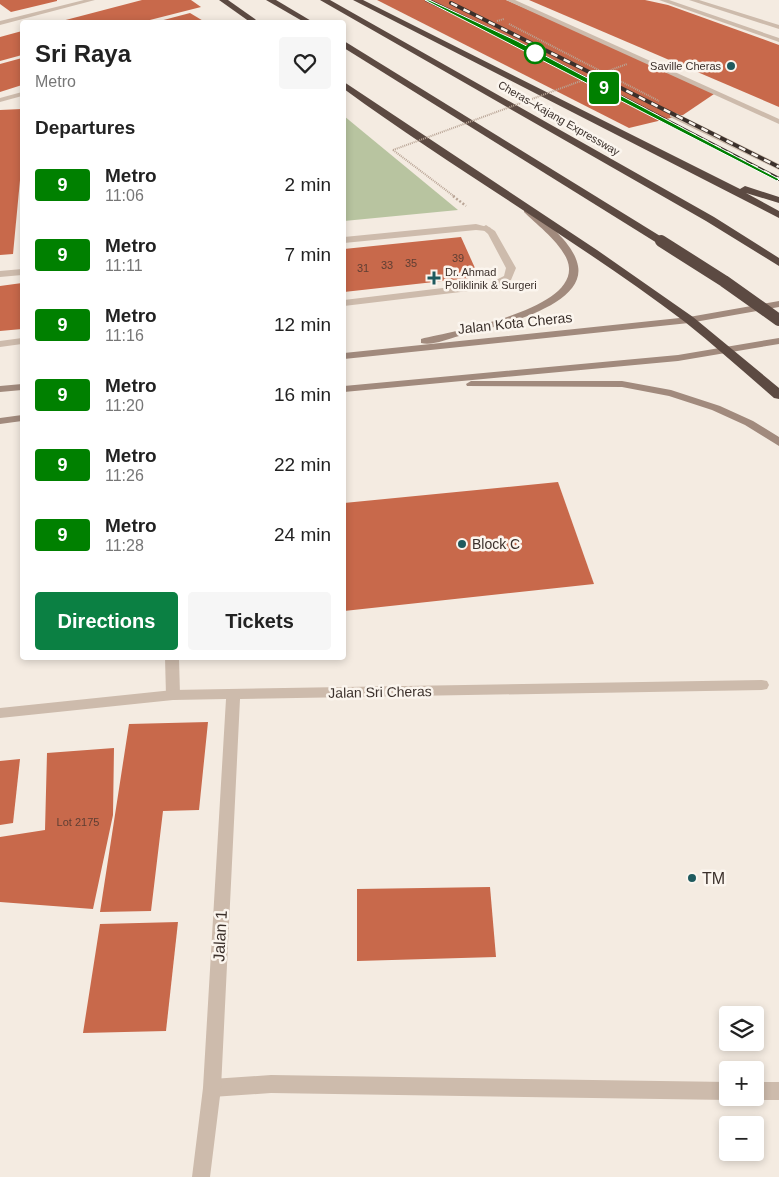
<!DOCTYPE html>
<html lang="en">
<head>
<meta charset="utf-8">
<style>
  :root { --surface:#fff; --page:#f6f6f6; --text:#222; --muted:#767676; --accent:#0b8043 }
  body { margin:0; font-family:Helvetica,sans-serif; background:var(--page); color:var(--text); height:100vh; display:flex; flex-direction:column; font-size:19px; white-space:nowrap }
  * { box-sizing:border-box; margin:0 }
  p { font-size:16px; color:var(--muted) }
  .icon { flex:none; width:28px; height:28px; fill:none; stroke:currentColor; stroke-width:2; stroke-linecap:round; stroke-linejoin:round }
  .map { position:relative; flex:1; overflow:hidden }
  .panel { position:absolute; left:20px; top:20px; width:326px; height:640px; display:flex; flex-direction:column; background:var(--surface); border-radius:5px; box-shadow:0 2px 8px #0003 }
  .panel>* { flex:none }
  .badge { padding:0 10px; border-radius:4px; font-size:18px; line-height:32px }
  .controls { position:absolute; left:719px; top:1006px; display:grid; gap:10px }
  .controls a { display:grid; place-items:center; width:45px; height:45px; border-radius:5px; background:var(--surface); box-shadow:0 2px 8px #0003; font-size:25px }
  .map>.badge { position:absolute; translate:-50% -50%; box-shadow:0 0 0 2px #fff }
  h2 { padding:0 15px; font-size:19px; line-height:45px }
  .round { display:grid; place-items:center; flex:none; width:52px; height:52px; border-radius:5px; background:var(--page) }
  .head { display:flex; align-items:center; justify-content:space-between; height:85px; padding:0 15px }
  h1 { font-size:24px; font-weight:800; line-height:38px }
  .action { display:flex; gap:10px; margin-top:auto; padding:10px 15px }
  .action a { flex:1; height:58px; border-radius:5px; background:var(--accent); color:#fff; font-size:20px; font-weight:800; line-height:58px; text-align:center }
  .action a+a { background:var(--page); color:var(--text) }
  ul { padding:0; list-style:none }
  li { display:flex; align-items:center; gap:15px; height:70px; padding:0 15px }
  li div { flex:1 }
  li b { display:block; font-size:19px }
  li em { font-style:normal }
  li .badge { min-width:55px; font-weight:700; text-align:center }
  .map>svg:first-child { display:block }
  .green { fill:#b8c4a0 }
  .building { fill:#c8694b }
  .lines { fill:none; stroke-linecap:round; stroke-linejoin:round }
  .path-far1 { stroke:#b9a596; stroke-width:2; stroke-dasharray:1 1; stroke-linecap:butt }
  .path { stroke:#b9a596; stroke-width:2.5; stroke-dasharray:2 2; stroke-linecap:butt }
  .lane { fill:#cdbbac; fill-rule:evenodd }
  .street { fill:#cdbbac; fill-rule:evenodd }
  .secondary { fill:#a18a7d; fill-rule:evenodd }
  .highway { fill:#5c4a42; fill-rule:evenodd }
  .rail-casing { stroke:#3b302b; stroke-width:4 }
  .rail { stroke:#fbf5ee; stroke-width:2.5; stroke-dasharray:7; stroke-linecap:butt }
  .path-bridge { stroke:#b9a596; stroke-width:2; stroke-dasharray:1 1; stroke-linecap:butt }
  .highway-bridge { stroke:#5c4a42; stroke-width:12 }
  .line { fill:#008000; stroke:#fff }
  .stop-dot { fill:#fff; stroke:#008000; stroke-width:2.5 }
  .poi-dot { fill:#1f5a5e; stroke:#fbf5ee; stroke-width:2 }
  .labels { text-anchor:middle; dominant-baseline:central; stroke-width:5; stroke-linejoin:round; paint-order:stroke }
  .far-poi-label { font-size:11px; fill:#3b302b; stroke:#fbf5ee; text-anchor:end }
  .far-street-label { font-size:11px; fill:#3b302b; stroke:#fbf5ee }
  .number-label { font-size:11px; fill:#5e3e33 }
  .street-label { font-size:14px; fill:#3b302b; stroke:#fbf5ee }
  .poi-label { font-size:14px; fill:#3b302b; stroke:#fbf5ee; text-anchor:start }
  .near-poi-label { font-size:16px; fill:#3b302b; stroke:#fbf5ee; text-anchor:start }
  .near-street-label { font-size:16px; fill:#3b302b; stroke:#fbf5ee }
</style>
</head>
<body>
<div class="map">
<svg width="779" height="1177" viewBox="0 0 779 1177">
  <rect width="100%" height="100%" fill="#f4ebe1"/>
  <path class="green" d="M 344,116 L 458,210 L 344,221 Z"/>
  <g class="building">
    <path d="M 0,0 L 57,0 L 57,1 L 11,12 L 0,4 Z"/>
    <path d="M 142,0 L 191,0 L 201,7 L 142,22 L 58,22 Z"/>
    <path d="M 377,0 L 506,0 L 717,92 L 683,115 L 629,128 Z"/>
    <path d="M 529,0 L 645,0 L 668,5 L 779,45 L 779,107 Z"/>
    <path d="M 190,13 L 205,22 L 156,22 Z"/>
    <path d="M 22,31 L 22,55 L 0,61 L 0,37 Z"/>
    <path d="M 22,58 L 22,85 L 0,92 L 0,64 Z"/>
    <path d="M 22,109 L 22,159 L 13,254 L 0,255 L 0,110 Z"/>
    <path d="M 461,237 L 479,277 L 344,292 L 344,249 Z"/>
    <path d="M 22,283 L 22,329 L 0,331 L 0,286 Z"/>
    <path d="M 558,482 L 594,584 L 344,611 L 344,503 Z"/>
    <path d="M 208,722 L 199,810 L 163,811 L 151,911 L 100,912 L 129,724 Z"/>
    <path d="M 114,748 L 113,815 L 93,909 L 0,902 L 0,837 L 45,830 L 47,753 Z"/>
    <path d="M 20,759 L 13,823 L 0,825 L 0,761 Z"/>
    <path d="M 490,887 L 496,957 L 357,961 L 357,889 Z"/>
    <path d="M 178,922 L 166,1031 L 83,1033 L 100,924 Z"/>
  </g>
  <g class="lines">
    <g class="path-far1">
      <path d="M 497,21 L 504,19"/>
      <path d="M 509,24 L 659,101"/>
      <path d="M 393,150 L 455,197"/>
    </g>
    <path class="path" d="M 453,196 L 466,206"/>
    <g class="lane">
      <path d="M 506,0 L 515,0 L 779,119 L 779,124 Z"/>
      <path d="M 659,0 L 669,0 L 779,38 L 779,42 Z"/>
      <path d="M 670,113 L 676,113 L 779,164 L 779,170 L 670,117 Z"/>
      <path d="M 476,224 L 491,228 L 486,231 L 476,230 L 344,243 L 344,237 Z"/>
      <path d="M 22,269 L 22,275 L 0,277 L 0,271 Z"/>
      <path d="M 165,658 L 179,658 L 180,695 L 178,699 L 173,700 L 168,699 L 166,695 Z"/>
      <path d="M 271,1075 L 728,1082 L 728,1098 L 733,1098 L 728,1100 L 271,1093 L 212,1097 L 206,1094 L 203,1088 L 206,1082 L 212,1079 Z"/>
      <path d="M 755,1082 L 779,1082 L 779,1100 L 755,1100 L 750,1098 L 755,1098 Z"/>
    </g>
    <g class="street">
      <path d="M 84,0 L 95,0 L 0,25 L 0,21 Z"/>
      <path d="M 689,0 L 699,0 L 779,25 L 779,29 Z"/>
      <path d="M 22,92 L 22,96 L 0,102 L 0,98 Z"/>
      <path d="M 486,225 L 495,231 L 516,268 L 511,280 L 494,288 L 344,306 L 344,300 L 492,282 L 504,276 L 506,268 L 488,234 L 481,228 Z"/>
      <path d="M 22,338 L 22,344 L 0,347 L 0,341 Z"/>
      <path d="M 762,680 L 767,681 L 769,685 L 767,689 L 762,690 L 240,699 L 221,1088 L 210,1177 L 192,1177 L 203,1088 L 226,699 L 173,700 L 0,718 L 0,708 L 173,690 Z"/>
    </g>
    <g class="secondary">
      <path d="M 524,208 L 530,208 C 546,223 574,243 578,266 C 586,308 488,329 459,336 C 448,339 432,346 421,343 L 421,339 C 454,331 572,311 569,268 C 568,248 537,225 524,212 Z"/>
      <path d="M 779,301 L 779,307 L 689,323 L 344,359 L 344,353 L 689,317 Z"/>
      <path d="M 779,338 L 779,344 L 678,361 L 344,392 L 344,386 L 678,355 Z"/>
      <path d="M 471,381 L 622,381 L 671,390 L 720,406 L 753,421 L 779,437 L 779,446 L 745,425 L 712,410 L 669,396 L 622,387 L 467,386 L 466,384 Z"/>
      <path d="M 22,384 L 22,390 L 0,392 L 0,386 Z"/>
      <path d="M 22,415 L 22,421 L 0,424 L 0,418 Z"/>
    </g>
    <g class="highway">
      <path d="M 219,0 L 228,0 L 259,22 L 250,22 Z"/>
      <path d="M 266,0 L 276,0 L 313,22 L 304,22 Z"/>
      <path d="M 320,0 L 330,0 L 714,217 L 779,258 L 779,266 L 706,221 Z"/>
      <path d="M 353,0 L 363,0 L 740,189 L 745,186 L 779,197 L 779,203 L 746,193 L 779,211 L 779,218 Z"/>
      <path d="M 344,41 L 665,239 L 666,241 L 661,244 L 657,243 L 344,48 Z"/>
      <path d="M 344,82 L 597,250 L 693,317 L 779,388 L 779,399 L 774,398 C 745,373 715,346 685,322 C 575,239 455,170 344,89 Z"/>
    </g>
    <defs>
      <g id="rail">
        <path d="M 427,0 L 515,42 L 779,179"/>
        <path d="M 451,3 L 779,167"/>
      </g>
    </defs>
    <use href="#rail" class="rail-casing"/>
    <use href="#rail" class="rail"/>
    <path class="path-bridge" d="M 393,150 L 627,64"/>
    <path class="highway-bridge" d="M 661,241 L 724,281 L 779,320"/>
  </g>
  <path class="line" d="M 425,0 L 429,0 L 517,41 L 779,179 L 777,181 Z"/>
  <circle class="stop-dot" cx="535" cy="53" r="10"/>
  <g class="poi-dot">
    <circle cx="731" cy="66" r="5"/>
    <path d="M431.5 270.5h5v5h5v5h-5v5h-5v-5h-5v-5h5z"/>
    <circle cx="462" cy="544" r="5"/>
    <circle cx="692" cy="878" r="5"/>
  </g>
  <g class="labels">
    <g class="far-poi-label">
      <text x="721" y="66">Saville Cheras</text>
      <text x="445" y="272" text-anchor="start">Dr. Ahmad<tspan x="445" dy="13">Poliklinik &amp; Surgeri</tspan></text>
    </g>
    <g class="far-street-label">
      <text transform="translate(559 118) rotate(30)">Cheras–Kajang Expressway</text>
    </g>
    <g class="number-label">
      <text x="458" y="258">39</text>
      <text x="411" y="263">35</text>
      <text x="387" y="265">33</text>
      <text x="363" y="268">31</text>
      <text x="78" y="822">Lot 2175</text>
    </g>
    <g class="street-label">
      <text transform="translate(515 323) rotate(-6)">Jalan Kota Cheras</text>
      <text transform="translate(380 692) rotate(-1)">Jalan Sri Cheras</text>
    </g>
    <g class="poi-label">
      <text x="472" y="544">Block C</text>
    </g>
    <g class="near-poi-label">
      <text x="702" y="878">TM</text>
    </g>
    <g class="near-street-label">
      <text transform="translate(220 936) rotate(-87)">Jalan 1</text>
    </g>
  </g>
</svg>
<div class="controls">
<a><svg class="icon" aria-label="layers" viewBox="0 0 24 24"><path d="M12 4l9 5-9 5-9-5zM3 14l9 5 9-5"/></svg></a>
<a>+</a>
<a>−</a>
</div>
<b class="badge" style="left:604px;top:88px;background:#008000;color:#fff">9</b>
<section class="panel">
<div class="head"><div><h1>Sri Raya</h1><p>Metro</p></div><a class="round"><svg class="icon" aria-label="heart" viewBox="0 0 24 24"><path d="M12 20l-8-8c-3-5 5-10 8-4 3-6 11-1 8 4z"/></svg></a></div>
<h2>Departures</h2>
<ul>
<li><span class="badge" style="background:#008000;color:#fff">9</span><div><b>Metro</b><p>11:06</p></div><em>2 min</em></li>
<li><span class="badge" style="background:#008000;color:#fff">9</span><div><b>Metro</b><p>11:11</p></div><em>7 min</em></li>
<li><span class="badge" style="background:#008000;color:#fff">9</span><div><b>Metro</b><p>11:16</p></div><em>12 min</em></li>
<li><span class="badge" style="background:#008000;color:#fff">9</span><div><b>Metro</b><p>11:20</p></div><em>16 min</em></li>
<li><span class="badge" style="background:#008000;color:#fff">9</span><div><b>Metro</b><p>11:26</p></div><em>22 min</em></li>
<li><span class="badge" style="background:#008000;color:#fff">9</span><div><b>Metro</b><p>11:28</p></div><em>24 min</em></li>
</ul>
<div class="action"><a>Directions</a><a>Tickets</a></div>
</section>
</div>
</body>
</html>
